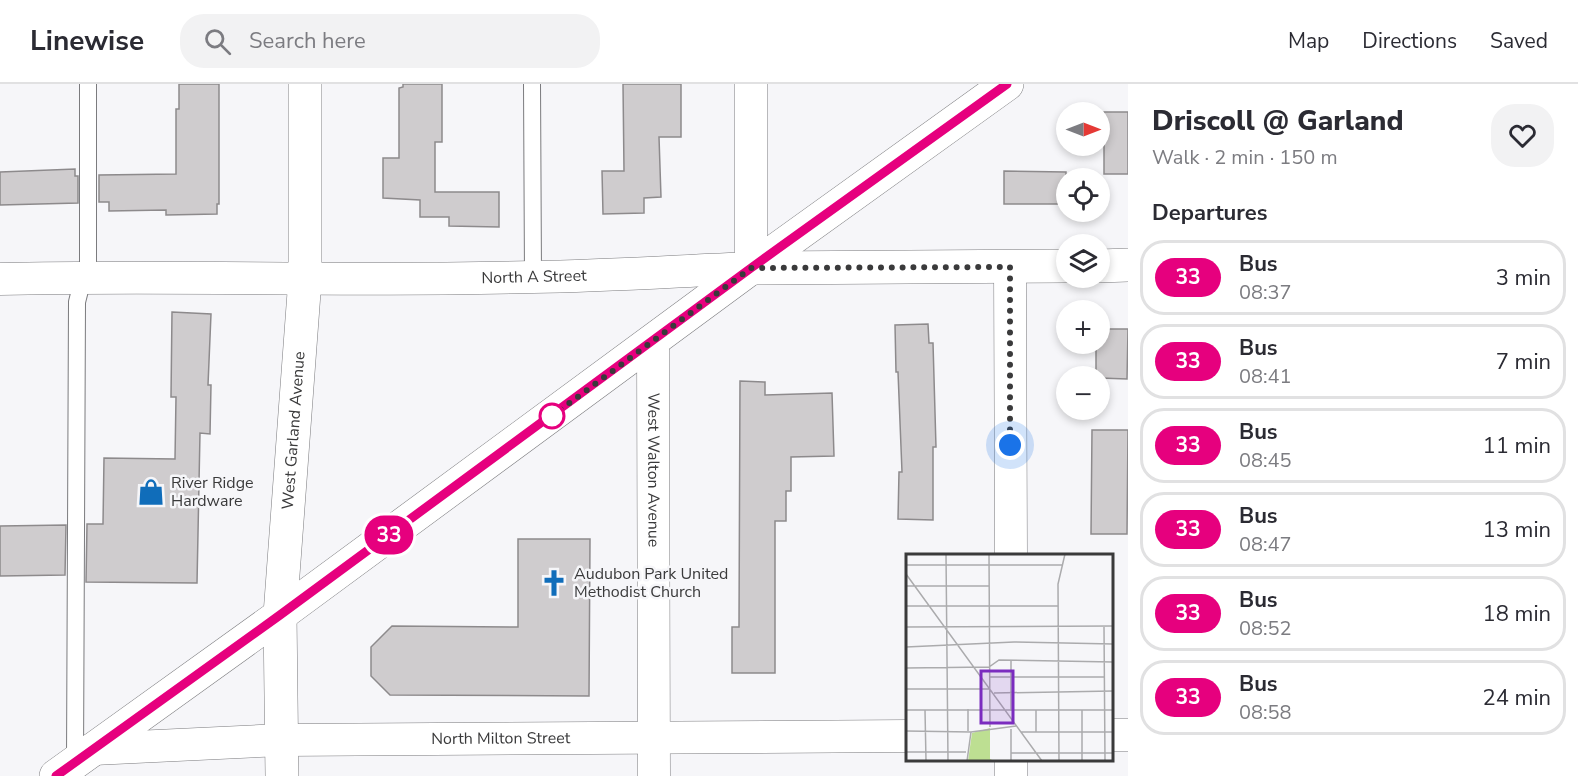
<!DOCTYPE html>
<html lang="en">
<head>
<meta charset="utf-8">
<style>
  :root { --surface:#fff; --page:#f2f2f3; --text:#2b2b33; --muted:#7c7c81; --line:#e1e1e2 }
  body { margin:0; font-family:"Nunito Sans",sans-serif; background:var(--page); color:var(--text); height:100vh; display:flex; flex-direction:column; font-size:22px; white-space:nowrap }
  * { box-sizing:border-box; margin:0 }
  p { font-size:20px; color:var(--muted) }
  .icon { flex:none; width:33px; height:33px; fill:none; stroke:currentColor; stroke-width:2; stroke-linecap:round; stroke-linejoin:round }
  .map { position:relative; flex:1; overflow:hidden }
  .drawer { display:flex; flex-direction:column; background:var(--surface); width:450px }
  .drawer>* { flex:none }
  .badge { padding:0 12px; border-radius:20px; font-size:21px; line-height:39px }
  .needle { width:39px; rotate:90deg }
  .tools { position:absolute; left:1056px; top:18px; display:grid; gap:12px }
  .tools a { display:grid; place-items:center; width:54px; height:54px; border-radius:50%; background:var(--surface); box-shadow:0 3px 9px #0003; font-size:30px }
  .you { position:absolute; width:30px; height:30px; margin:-15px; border:4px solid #fff; border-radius:50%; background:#1a73e8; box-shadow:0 0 0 9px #1a73e833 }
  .map>.badge { position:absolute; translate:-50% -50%; box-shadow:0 0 0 3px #fff }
  h2 { padding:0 24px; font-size:22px; line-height:54px }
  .round { display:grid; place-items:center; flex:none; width:63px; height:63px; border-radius:24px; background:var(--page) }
  .headline { display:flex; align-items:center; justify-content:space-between; height:102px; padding:0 24px }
  h1 { font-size:28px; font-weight:800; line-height:45px }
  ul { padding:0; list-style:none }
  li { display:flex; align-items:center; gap:18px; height:75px; margin:0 12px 9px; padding:0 12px; border:3px solid var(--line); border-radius:24px }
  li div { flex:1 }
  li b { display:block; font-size:22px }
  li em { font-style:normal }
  li .badge { min-width:66px; font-weight:700; text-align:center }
  header { display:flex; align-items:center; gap:36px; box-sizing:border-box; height:84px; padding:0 30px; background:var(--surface); border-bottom:2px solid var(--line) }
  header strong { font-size:28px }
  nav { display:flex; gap:33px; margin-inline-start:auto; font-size:21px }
  .search { width:420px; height:54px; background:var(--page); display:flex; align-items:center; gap:15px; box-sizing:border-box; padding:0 21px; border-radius:24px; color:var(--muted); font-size:22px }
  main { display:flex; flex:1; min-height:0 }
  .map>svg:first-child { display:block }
  .building { fill:#cfccce; stroke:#8d8a8c; stroke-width:1.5 }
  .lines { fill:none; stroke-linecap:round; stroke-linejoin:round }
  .service-casing { stroke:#7b7b7e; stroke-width:18 }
  .minor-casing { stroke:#7b7b7e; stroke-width:33 }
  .tertiary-casing { stroke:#7b7b7e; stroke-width:34 }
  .secondary-casing { stroke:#7b7b7e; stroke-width:34 }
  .service { stroke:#fff; stroke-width:16 }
  .minor { stroke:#fff; stroke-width:32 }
  .tertiary { stroke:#fff; stroke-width:33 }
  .secondary { stroke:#fff; stroke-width:33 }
  .line-casing { stroke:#fff; stroke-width:14 }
  .line { stroke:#e6007e; stroke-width:9 }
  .walk { stroke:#3a3a3b; stroke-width:6; stroke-dasharray:0 10.8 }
  .stop-dot { fill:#fff; stroke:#e6007e; stroke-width:3 }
  .labels { text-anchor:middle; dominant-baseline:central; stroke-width:5; stroke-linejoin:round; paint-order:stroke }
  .street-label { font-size:16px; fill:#3a3a3b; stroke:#f6f6f9 }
  .poi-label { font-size:16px; fill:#3a3a3b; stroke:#f6f6f9; text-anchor:start }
  .inset-road { fill:none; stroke:#ababad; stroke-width:1.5 }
  .view { fill:#7b2cbf; fill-opacity:0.15; stroke:#7b2cbf; stroke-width:3 }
  .inset-edge { fill:none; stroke:#3a3a3b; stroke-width:3 }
</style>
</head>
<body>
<header>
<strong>Linewise</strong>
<div class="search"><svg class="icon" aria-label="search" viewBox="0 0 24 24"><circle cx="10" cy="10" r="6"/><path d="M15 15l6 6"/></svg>Search here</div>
<nav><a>Map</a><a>Directions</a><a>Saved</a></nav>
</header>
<main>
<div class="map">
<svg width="1128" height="692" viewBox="0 0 1128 692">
  <rect width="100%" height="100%" fill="#f6f6f9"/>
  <g class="building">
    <path d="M 179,0 L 219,0 L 219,120 L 217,120 L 217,130 L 166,131 L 166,126 L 109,127 L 109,118 L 99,118 L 99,91 L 176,90 L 176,25 L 179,25 Z"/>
    <path d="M 403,0 L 442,0 L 442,58 L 435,58 L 435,108 L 499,108 L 499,143 L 449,142 L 449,133 L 420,133 L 420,116 L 383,114 L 383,74 L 399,74 L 399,4 L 403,3 Z"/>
    <path d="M 623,0 L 681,0 L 681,53 L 659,53 L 661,113 L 644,114 L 644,129 L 603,130 L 602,87 L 624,87 Z"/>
    <rect x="1104" y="28" width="24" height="62"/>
    <path d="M 75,85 L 75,92 L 78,92 L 78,119 L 0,121 L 0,88 Z"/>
    <path d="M 1004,87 L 1066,88 L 1066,120 L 1004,120 Z"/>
    <path d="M 172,228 L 211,230 L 208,301 L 211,301 L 210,350 L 200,349 L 197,499 L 86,498 L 87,440 L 103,440 L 104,374 L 175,375 L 176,313 L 171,313 Z"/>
    <path d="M 928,240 L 929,259 L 933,259 L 936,363 L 933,363 L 933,436 L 898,435 L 899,388 L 902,388 L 898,288 L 896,288 L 895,241 Z"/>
    <path d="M 1100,245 L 1128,245 L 1127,295 L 1100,294 L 1100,292 L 1096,292 L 1096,260 L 1100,260 Z"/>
    <path d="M 740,297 L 765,298 L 765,311 L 832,309 L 834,372 L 791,373 L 791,407 L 786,407 L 786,437 L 775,437 L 775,589 L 732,589 L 732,543 L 739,543 Z"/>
    <path d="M 1092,346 L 1128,346 L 1127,450 L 1091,450 Z"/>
    <path d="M 66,441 L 65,491 L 0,492 L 0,442 Z"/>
    <path d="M 518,455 L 590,455 L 589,612 L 390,611 L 371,592 L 371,563 L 392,542 L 518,543 Z"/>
  </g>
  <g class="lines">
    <defs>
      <g id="service">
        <path d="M 532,0 L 533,193"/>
        <path d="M 75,678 L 77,218 L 80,206 L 88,193 L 88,0"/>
      </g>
      <g id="minor">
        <path d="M 1010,183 L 1011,472"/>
        <path id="s1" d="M 0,195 C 178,191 355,198 533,193 C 606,192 678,187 751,184 L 751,0"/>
        <path id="s2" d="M 653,258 L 654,692"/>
        <path d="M 1112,651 L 1128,651"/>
        <path id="s3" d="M 93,665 L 282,656 L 908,652"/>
        <path d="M 1011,692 L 1011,676"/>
      </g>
      <g id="tertiary">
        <path d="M 1100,182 L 1128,181"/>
        <path d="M 751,184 L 1066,182"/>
        <path id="s4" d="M 282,692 L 280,531 L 305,195 L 305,0"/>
      </g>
      <path id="secondary" d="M 56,692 L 280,531 L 751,184 L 1007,0"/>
    </defs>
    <use href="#service" class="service-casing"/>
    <use href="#minor" class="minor-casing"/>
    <use href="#tertiary" class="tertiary-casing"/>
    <use href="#secondary" class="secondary-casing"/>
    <use href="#service" class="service"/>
    <use href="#minor" class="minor"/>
    <use href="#tertiary" class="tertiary"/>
    <use href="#secondary" class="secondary"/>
  </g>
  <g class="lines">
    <defs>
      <path id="line" d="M 56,692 L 280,531 L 751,184 L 1007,0"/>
    </defs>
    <use href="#line" class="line-casing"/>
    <use href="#line" class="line"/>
    <path class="walk" d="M 552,332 L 751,184 L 1010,183 L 1010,361"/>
  </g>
  <defs>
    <symbol id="shop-bare" viewBox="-9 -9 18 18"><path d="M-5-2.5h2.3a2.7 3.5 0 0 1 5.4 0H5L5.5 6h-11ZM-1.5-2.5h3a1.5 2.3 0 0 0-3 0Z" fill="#106dba" stroke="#f6f6f9" stroke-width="2.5" paint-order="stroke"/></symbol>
    <symbol id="church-bare" viewBox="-9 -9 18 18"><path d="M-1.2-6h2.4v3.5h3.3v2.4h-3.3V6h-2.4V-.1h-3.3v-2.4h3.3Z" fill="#106dba" stroke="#f6f6f9" stroke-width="2.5" paint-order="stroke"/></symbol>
  </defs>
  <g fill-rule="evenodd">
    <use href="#shop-bare" x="132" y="389" width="38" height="38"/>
    <use href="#church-bare" x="535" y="480" width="38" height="38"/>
  </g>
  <circle class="stop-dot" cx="552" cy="332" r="12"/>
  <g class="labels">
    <g class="street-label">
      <text stroke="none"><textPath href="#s1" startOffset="534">North A Street</textPath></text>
      <text stroke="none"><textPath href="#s4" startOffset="346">West Garland Avenue</textPath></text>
      <text stroke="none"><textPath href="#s2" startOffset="128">West Walton Avenue</textPath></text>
      <text stroke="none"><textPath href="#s3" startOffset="408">North Milton Street</textPath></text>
    </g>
    <g class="poi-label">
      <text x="171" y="399">River Ridge<tspan x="171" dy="18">Hardware</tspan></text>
      <text x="574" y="490">Audubon Park United<tspan x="574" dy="18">Methodist Church</tspan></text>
    </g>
  </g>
  <g transform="translate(906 470)">
    <rect width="207" height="207" fill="#f6f6f9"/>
    <path d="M 84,174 L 84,205 L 88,207 L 62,207 L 66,179 Z" fill="#bddf92"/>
    <path class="inset-road" d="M 40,0 L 42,207M 83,0 L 84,173M 0,11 L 157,11M 0,20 L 136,207M 0,32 L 83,32M 0,52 L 152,52M 0,73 L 207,72M 198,73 L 199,207M 0,93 L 108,88 L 207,90M 105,106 L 105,157M 0,114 L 83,113 L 93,106 L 207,108M 83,123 L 198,123M 0,135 L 83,135M 88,139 L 207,137M 62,155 L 62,177M 0,156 L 207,156M 19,156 L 20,207M 130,156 L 130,178M 176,156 L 176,207M 105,175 L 105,207M 0,177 L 65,178 L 110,172M 115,178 L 207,178M 0,181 L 0,207M 0,198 L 60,198M 105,199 L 207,199M 61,207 L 65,178M 153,207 L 152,30 L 159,0"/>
    <path class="view" d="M 75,117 L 107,117 L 107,169 L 75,169 Z"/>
    <rect width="207" height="207" class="inset-edge"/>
  </g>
</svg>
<div class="tools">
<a><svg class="needle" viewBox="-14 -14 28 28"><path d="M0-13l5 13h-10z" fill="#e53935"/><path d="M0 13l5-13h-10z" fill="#7c7c81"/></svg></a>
<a><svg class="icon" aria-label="locate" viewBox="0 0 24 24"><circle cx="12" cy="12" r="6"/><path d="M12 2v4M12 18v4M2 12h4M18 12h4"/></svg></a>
<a><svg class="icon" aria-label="layers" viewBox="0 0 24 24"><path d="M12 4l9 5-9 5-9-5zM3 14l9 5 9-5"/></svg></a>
<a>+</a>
<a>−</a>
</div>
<div class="you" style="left:1010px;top:361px"></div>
<b class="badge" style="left:389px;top:451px;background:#e6007e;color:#fff">33</b>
</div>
<section class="drawer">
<div class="headline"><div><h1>Driscoll @ Garland</h1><p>Walk · 2 min · 150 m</p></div><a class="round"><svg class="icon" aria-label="heart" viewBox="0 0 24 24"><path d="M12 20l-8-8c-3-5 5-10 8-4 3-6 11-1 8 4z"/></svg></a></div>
<h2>Departures</h2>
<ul>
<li><span class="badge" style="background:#e6007e;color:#fff">33</span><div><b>Bus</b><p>08:37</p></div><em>3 min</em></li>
<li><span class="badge" style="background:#e6007e;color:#fff">33</span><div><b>Bus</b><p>08:41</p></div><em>7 min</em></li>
<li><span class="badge" style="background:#e6007e;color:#fff">33</span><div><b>Bus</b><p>08:45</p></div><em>11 min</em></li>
<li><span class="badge" style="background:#e6007e;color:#fff">33</span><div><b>Bus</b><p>08:47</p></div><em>13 min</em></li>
<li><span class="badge" style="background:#e6007e;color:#fff">33</span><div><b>Bus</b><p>08:52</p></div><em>18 min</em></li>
<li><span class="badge" style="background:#e6007e;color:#fff">33</span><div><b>Bus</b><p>08:58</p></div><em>24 min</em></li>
</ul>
</section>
</main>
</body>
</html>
